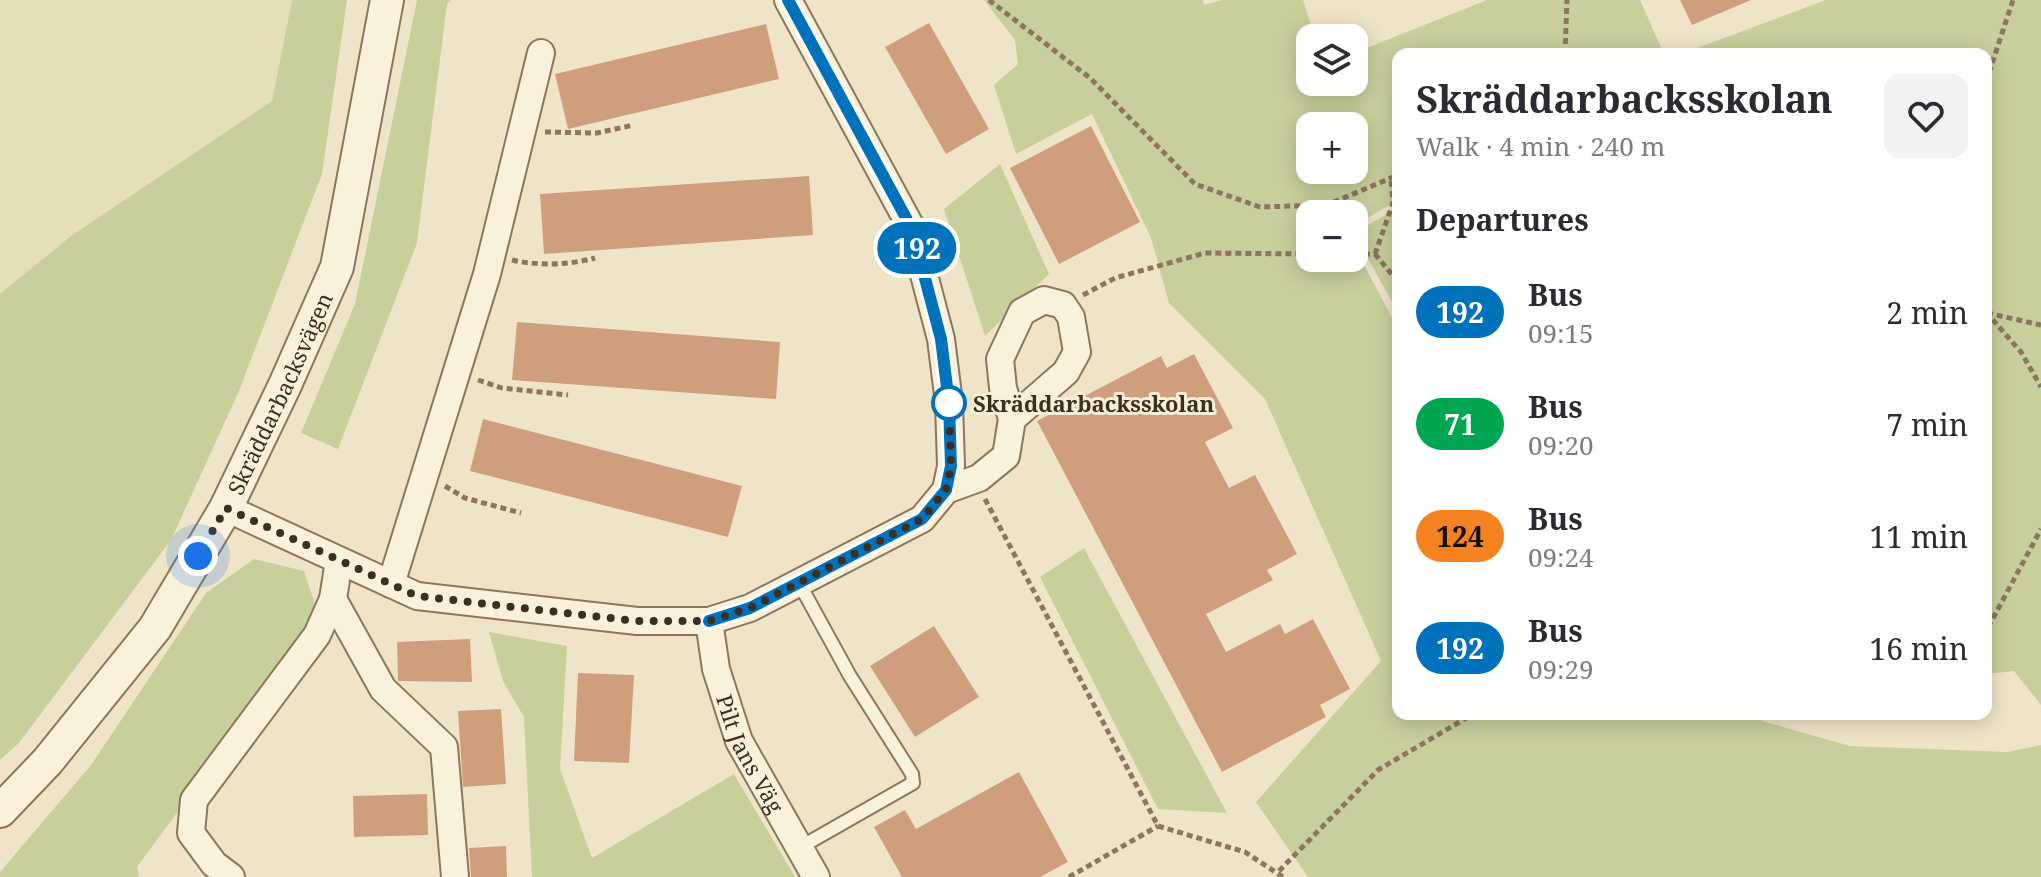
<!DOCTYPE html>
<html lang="en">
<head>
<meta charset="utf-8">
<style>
  :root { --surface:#fff; --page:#f2f2f3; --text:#2b2b33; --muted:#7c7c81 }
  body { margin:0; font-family:"Noto Serif",serif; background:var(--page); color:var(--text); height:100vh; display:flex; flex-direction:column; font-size:30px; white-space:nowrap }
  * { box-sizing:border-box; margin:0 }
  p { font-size:26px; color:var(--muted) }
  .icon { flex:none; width:44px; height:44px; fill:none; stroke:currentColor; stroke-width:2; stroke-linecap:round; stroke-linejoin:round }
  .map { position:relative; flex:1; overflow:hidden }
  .details { position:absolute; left:1392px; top:48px; width:600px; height:672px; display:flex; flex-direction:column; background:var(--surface); border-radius:16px; box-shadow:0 4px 20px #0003 }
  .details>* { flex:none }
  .badge { padding:0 16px; border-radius:26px; font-size:28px; line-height:52px }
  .controls { position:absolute; left:1296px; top:24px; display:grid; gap:16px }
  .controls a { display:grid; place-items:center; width:72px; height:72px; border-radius:16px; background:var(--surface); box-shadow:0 4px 20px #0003; font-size:40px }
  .you { position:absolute; width:40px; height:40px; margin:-20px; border:6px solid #fff; border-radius:50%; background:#1a73e8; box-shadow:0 0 0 12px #1a73e833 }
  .map>.badge { position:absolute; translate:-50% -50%; box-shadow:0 0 0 4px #fff }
  h2 { padding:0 24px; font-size:30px; line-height:72px }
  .round { display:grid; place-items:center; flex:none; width:84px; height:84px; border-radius:16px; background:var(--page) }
  .overview { display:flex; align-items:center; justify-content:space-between; height:136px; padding:0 24px }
  h1 { font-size:38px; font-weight:700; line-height:60px }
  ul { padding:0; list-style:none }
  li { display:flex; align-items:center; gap:24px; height:112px; padding:0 24px }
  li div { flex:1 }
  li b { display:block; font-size:30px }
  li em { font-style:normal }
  li .badge { min-width:88px; font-weight:700; text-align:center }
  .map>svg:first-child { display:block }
  .farmland { fill:#e6deb5 }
  .green { fill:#c9cf9b; fill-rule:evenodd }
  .building { fill:#cf9f7d }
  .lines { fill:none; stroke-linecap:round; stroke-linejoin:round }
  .service-casing { stroke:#8d765c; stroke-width:16 }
  .minor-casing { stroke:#8d765c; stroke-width:30 }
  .tertiary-casing { stroke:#8d765c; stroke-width:36 }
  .path { stroke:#8d765c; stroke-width:5; stroke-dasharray:6 4; stroke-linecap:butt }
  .service { stroke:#faf1dc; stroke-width:12 }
  .minor { stroke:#faf1dc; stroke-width:26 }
  .tertiary { stroke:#faf1dc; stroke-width:32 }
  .line-casing { stroke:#fff; stroke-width:18 }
  .line { stroke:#0072bc; stroke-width:12 }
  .walk { stroke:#3d2e20; stroke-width:8; stroke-dasharray:0 14.4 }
  .stop-dot { fill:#fff; stroke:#0072bc; stroke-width:4 }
  .labels { text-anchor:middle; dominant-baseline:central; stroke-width:6; stroke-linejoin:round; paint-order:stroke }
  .street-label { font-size:22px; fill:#3d2e20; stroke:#f7eed8 }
  .stop-label { font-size:22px; font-weight:bold; fill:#3d2e20; stroke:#f7eed8; text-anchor:start }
</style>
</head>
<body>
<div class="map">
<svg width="2041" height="877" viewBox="0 0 2041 877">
  <rect width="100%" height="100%" fill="#f0e4c8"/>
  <path class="farmland" d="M 0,0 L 292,0 L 272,101 L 71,236 L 0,294 Z"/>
  <g class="green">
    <path d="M 292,0 L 347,0 L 322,174 L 239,391 L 171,540 L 19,743 L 0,760 L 0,294 L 71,236 L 272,101 Z"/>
    <path d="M 417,0 L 451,0 L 447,4 L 417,243 L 338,449 L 301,433 L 355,304 Z"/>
    <path d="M 984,0 L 1203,0 L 1204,5 L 1222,0 L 1303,0 L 1315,38 L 1310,38 L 1310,82 L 1354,82 L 1354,53 L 1487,0 L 1640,0 L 1664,54 L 1398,54 L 1398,200 L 1354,226 L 1354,214 L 1310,214 L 1310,258 L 1354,258 L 1354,246 L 1398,329 L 1398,714 L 1753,714 L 1762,721 L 1850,746 L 2008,752 L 2041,745 L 2041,877 L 1308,877 L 1256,802 L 1381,661 L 1265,399 L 1169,303 L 1151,238 L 1092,114 L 1016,154 L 994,85 L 1018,64 L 1015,40 ZM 1310,126 L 1354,126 L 1354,170 L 1310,170 Z"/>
    <path d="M 1826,0 L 2041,0 L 2041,705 L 2014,671 L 1986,674 L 1986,54 L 1681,54 Z"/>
    <path d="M 1000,164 L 1049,274 L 985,336 L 944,209 Z"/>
    <path d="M 1398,208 L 1398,313 L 1354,233 Z"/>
    <path d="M 1084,548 L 1227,813 L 1158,809 L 1040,577 Z"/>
    <path d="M 254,559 L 304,571 L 320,619 L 137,867 L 139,877 L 0,877 L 0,872 L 91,765 L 206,593 Z"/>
    <path d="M 489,632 L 567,646 L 560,769 L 592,858 L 734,774 L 795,877 L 532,877 L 524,717 L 503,681 Z"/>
  </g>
  <g class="building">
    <path d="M 1680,0 L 1751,0 L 1692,25 Z"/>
    <path d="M 929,23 L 989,129 L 946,154 L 885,47 Z"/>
    <path d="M 766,24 L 779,79 L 568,129 L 555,74 Z"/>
    <path d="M 1091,126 L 1140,222 L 1059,264 L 1010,168 Z"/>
    <path d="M 809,176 L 813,235 L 544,254 L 540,194 Z"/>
    <path d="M 517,322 L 780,342 L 776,399 L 512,380 Z"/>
    <path d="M 1194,354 L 1233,428 L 1205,442 L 1229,488 L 1255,475 L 1297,554 L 1267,570 L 1273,580 L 1206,614 L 1226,652 L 1280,624 L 1285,634 L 1313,619 L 1350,689 L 1320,705 L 1326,717 L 1222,772 L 1037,421 L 1161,356 L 1167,368 Z"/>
    <path d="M 483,419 L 742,486 L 728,537 L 470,471 Z"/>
    <path d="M 934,626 L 979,697 L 915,737 L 870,666 Z"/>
    <path d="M 470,639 L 472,682 L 398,681 L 397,642 Z"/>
    <path d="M 578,673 L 634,675 L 629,763 L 574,761 Z"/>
    <path d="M 501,709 L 506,784 L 463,787 L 458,711 Z"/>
    <path d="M 1019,772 L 1068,862 L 1040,877 L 902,877 L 874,827 L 905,810 L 916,829 Z"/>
    <path d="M 427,794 L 428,835 L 354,837 L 353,796 Z"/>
    <path d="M 506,846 L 507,877 L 471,877 L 469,848 Z"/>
  </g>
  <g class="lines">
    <defs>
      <path id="service" d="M 799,848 L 913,783 L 912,774 L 850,676 L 799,583"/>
      <g id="minor">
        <path d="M 946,490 L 979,478 L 1006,456 L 1012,419 L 1003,388 L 1000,359 L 1022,312 L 1044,300 L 1063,305 L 1071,317 L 1077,352 L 1066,372 L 1012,419"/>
        <path d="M 226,508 L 417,596 L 637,621 L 709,621 L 750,608 L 922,519 L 946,490 L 951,466 L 949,403 L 941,339 L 912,229 L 788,0"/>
        <path d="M 391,584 L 487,274 L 541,53"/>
        <path d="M 333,599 L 383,689 L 444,747 L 455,877"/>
        <path id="s1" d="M 709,621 L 716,669 L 739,741 L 816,877"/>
        <path d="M 231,877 L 214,864 L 191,833 L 194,800 L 317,635 L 333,599 L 339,561"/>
      </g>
      <g id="tertiary">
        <path id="s2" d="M 0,811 L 47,762 L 155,628 L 226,508 L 285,385 L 337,267 L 387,0"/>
      </g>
    </defs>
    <use href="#service" class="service-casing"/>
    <use href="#minor" class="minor-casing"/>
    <use href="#tertiary" class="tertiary-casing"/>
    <g class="path">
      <path d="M 989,0 L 1090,78 L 1195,184 L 1260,207 L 1327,205 L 1398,175"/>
      <path d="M 1565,54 L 1567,0"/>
      <path d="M 1986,82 L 2013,0"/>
      <path d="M 545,132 L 597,133 L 634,125"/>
      <path d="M 1354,254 L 1375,254"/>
      <path d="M 1375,254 L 1393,203 L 1391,178"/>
      <path d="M 1375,254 L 1398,282"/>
      <path d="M 512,260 C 539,266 568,265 595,258"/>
      <path d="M 1083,295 L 1115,278 L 1205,253 L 1310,254"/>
      <path d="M 1986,312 L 2021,352 L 2041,387"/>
      <path d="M 1987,313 L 2041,325"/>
      <path d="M 478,380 L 502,388 L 568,395"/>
      <path d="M 445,486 L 465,498 L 521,513"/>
      <path d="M 985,499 L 1158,826 L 1245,852 L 1283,877"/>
      <path d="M 1986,625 L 1991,622 L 2041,529"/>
      <path d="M 1279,871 L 1378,770 L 1473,714"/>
      <path d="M 1069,877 L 1158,826"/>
    </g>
    <use href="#service" class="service"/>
    <use href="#minor" class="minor"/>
    <use href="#tertiary" class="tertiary"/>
  </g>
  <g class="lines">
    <defs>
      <path id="line" d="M 709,621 L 750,608 L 922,519 L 946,490 L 951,466 L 949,403 L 941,339 L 912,229 L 788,0"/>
    </defs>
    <use href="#line" class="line-casing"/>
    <use href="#line" class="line"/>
    <path class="walk" d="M 198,556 L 226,508 L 417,596 L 637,621 L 709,621 L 750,608 L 922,519 L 946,490 L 951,466 L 949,403"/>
  </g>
  <circle class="stop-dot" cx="949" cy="403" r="16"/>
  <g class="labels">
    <g class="street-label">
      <text stroke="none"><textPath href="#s2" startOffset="506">Skräddarbacksvägen</textPath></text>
      <text stroke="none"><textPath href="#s1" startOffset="140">Pilt Jans Väg</textPath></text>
    </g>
    <g class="stop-label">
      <text x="973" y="403">Skräddarbacksskolan</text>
    </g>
  </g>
</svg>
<div class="controls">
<a><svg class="icon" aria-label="layers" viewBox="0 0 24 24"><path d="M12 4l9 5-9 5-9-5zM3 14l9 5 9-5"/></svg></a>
<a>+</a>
<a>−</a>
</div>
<div class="you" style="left:198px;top:556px"></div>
<b class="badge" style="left:917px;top:248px;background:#0072bc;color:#fff">192</b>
<section class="details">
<div class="overview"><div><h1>Skräddarbacksskolan</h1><p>Walk · 4 min · 240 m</p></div><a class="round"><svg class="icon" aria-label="heart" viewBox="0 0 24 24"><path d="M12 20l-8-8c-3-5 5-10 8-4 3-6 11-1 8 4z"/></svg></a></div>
<h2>Departures</h2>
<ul>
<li><span class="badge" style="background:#0072bc;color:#fff">192</span><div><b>Bus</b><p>09:15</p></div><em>2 min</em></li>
<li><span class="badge" style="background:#00a651;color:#fff">71</span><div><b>Bus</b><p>09:20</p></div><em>7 min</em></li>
<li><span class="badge" style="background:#f58220;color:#111">124</span><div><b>Bus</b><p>09:24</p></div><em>11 min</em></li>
<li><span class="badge" style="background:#0072bc;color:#fff">192</span><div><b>Bus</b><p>09:29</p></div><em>16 min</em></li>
</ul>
</section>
</div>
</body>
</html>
